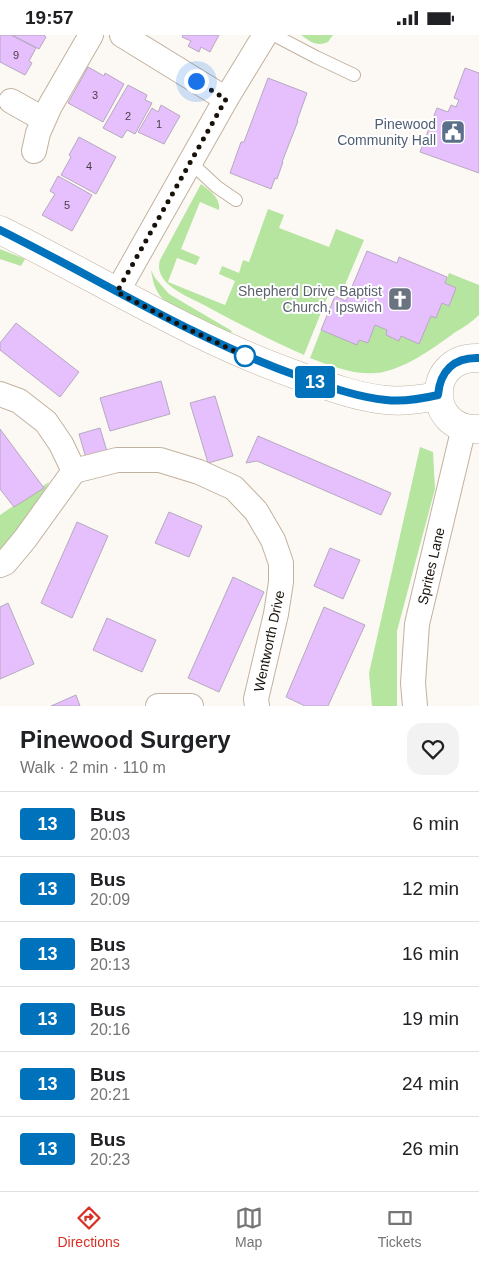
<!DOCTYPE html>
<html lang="en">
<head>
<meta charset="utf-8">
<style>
  :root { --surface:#fff; --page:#f2f2f2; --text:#202124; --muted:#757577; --line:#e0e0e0; --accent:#d93025 }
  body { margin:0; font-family:Helvetica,sans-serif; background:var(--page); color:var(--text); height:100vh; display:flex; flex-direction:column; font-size:19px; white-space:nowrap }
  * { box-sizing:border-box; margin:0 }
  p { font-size:16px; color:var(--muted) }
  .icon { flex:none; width:28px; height:28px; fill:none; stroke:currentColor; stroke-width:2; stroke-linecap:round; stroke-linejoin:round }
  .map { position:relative; height:671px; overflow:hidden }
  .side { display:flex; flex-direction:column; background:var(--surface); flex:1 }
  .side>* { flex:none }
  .badge { padding:0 10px; border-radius:4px; font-size:18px; line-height:32px }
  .you { position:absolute; width:25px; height:25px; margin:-12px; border:4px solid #fff; border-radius:50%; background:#1a73e8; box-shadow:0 0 0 8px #1a73e833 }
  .map>.badge { position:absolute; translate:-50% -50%; box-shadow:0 0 0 2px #fff }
  .round { display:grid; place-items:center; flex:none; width:52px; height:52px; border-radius:15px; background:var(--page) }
  .overview { display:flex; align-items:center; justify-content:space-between; height:85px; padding:0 20px }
  h1 { font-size:24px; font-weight:700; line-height:38px }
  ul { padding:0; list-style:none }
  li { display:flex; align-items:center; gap:15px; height:65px; padding:0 20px; border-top:1px solid var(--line) }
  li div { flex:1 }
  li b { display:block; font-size:19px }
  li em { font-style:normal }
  li .badge { min-width:55px; font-weight:700; text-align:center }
  .status { display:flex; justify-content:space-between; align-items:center; height:35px; padding:0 25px; background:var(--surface); direction:ltr }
  .status svg { height:14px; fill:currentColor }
  .tabs { display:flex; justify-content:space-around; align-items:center; height:70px; border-top:1px solid var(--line); background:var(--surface); font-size:14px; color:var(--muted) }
  .tabs a { display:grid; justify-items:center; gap:2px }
  .tabs .current { color:var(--accent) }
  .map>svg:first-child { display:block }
  .green { fill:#b6e5a0 }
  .building { fill:#e6bffd; stroke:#b6a9be }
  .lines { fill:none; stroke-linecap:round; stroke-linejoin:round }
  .service-casing { stroke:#c2b19e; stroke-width:14 }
  .minor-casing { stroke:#c2b19e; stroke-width:26 }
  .tertiary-casing { stroke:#c2b19e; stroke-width:29 }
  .service { stroke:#fff; stroke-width:12 }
  .minor { stroke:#fff; stroke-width:24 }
  .tertiary { stroke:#fff; stroke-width:28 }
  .line-casing { stroke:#fff; stroke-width:11 }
  .line { stroke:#0072bc; stroke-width:8 }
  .walk { stroke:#18120b; stroke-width:5; stroke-dasharray:0 9 }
  .stop-dot { fill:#fff; stroke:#0072bc; stroke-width:2.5 }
  .labels { text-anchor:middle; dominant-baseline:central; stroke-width:4; stroke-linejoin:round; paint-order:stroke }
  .number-label { font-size:11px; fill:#4c3d48 }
  .service-label { font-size:14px; fill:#4e5e75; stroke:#fff; text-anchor:end }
  .worship-label { font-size:14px; fill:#5b616d; stroke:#fff; text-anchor:end }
  .street-label { font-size:14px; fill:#18120b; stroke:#fff }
</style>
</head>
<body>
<div class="status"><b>19:57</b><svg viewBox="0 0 49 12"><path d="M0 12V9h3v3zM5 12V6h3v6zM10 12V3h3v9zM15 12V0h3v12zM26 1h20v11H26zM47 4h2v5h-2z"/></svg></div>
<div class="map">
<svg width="479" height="671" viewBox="0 0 479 671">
  <rect width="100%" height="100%" fill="#fcf9f5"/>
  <g class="green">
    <path d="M 301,0 L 333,0 L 328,7 C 316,12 311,7 301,0 Z"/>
    <path d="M 201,149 C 209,155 221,163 219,175 L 200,167 L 181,214 L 200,222 L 196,230 L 177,223 L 168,247 L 225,270 L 235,246 L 219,239 L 222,231 L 239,238 L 243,225 L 249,227 L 268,174 L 284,180 L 279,193 L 329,212 L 336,194 L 364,205 L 342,257 L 331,253 L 304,320 C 270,305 237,288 204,270 C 192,264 178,258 168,249 C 161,242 157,235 160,225 Z"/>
    <path d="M 0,214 L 25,224 L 21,231 L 0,224 Z"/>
    <path d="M 151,235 L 155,243 L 169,259 L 232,296 L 230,299 L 168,269 C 155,257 154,251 151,235 Z"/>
    <path d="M 449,238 L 479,250 L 479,280 C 472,287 463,293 454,298 C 434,313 402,336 376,338 C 353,340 331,331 310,323 L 321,295 L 368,308 L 375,290 L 387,295 L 386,300 L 399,306 L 401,301 L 419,308 L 431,281 L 442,268 L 449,271 L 456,253 L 445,248 Z"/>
    <path d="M 420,412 L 433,417 L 435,454 L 397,596 L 397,671 L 372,671 L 369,638 Z"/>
    <path d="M 49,447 L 35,475 L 0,521 L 0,480 Z"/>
  </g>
  <g class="building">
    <path d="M 0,0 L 11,0 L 36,13 L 29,26 L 32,28 L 25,40 L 0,27 Z"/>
    <path d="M 12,0 L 44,0 L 46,2 L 39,14 Z"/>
    <path d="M 183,0 L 219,0 L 210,17 L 201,12 L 199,17 L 188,11 L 191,6 L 182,2 Z"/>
    <path d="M 88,32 L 104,41 L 105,38 L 124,49 L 103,87 L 68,68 Z"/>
    <path d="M 465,33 L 479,38 L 479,138 L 420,117 L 437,73 L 448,77 L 451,70 L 456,72 L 459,65 L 454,63 Z"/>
    <path d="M 268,43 L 307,58 L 297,86 L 298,86 L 282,127 L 283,127 L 277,144 L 275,143 L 271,154 L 230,138 L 241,107 L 244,107 Z"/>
    <path d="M 128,50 L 147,60 L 145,65 L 152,68 L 135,99 L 127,95 L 122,103 L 103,93 Z"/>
    <path d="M 161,70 L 180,81 L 164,109 L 138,97 L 152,73 L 158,77 Z"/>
    <path d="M 79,102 L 116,122 L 96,159 L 61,140 L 71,122 L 69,120 Z"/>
    <path d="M 58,141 L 92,160 L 72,196 L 42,180 L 55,159 L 50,156 Z"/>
    <path d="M 367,216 L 397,228 L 399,222 L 447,242 L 445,248 L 456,253 L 449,271 L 442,268 L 436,283 L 431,281 L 419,309 L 401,301 L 399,306 L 386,300 L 387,295 L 375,290 L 368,308 L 359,305 L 357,310 L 321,295 L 335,261 L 346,266 Z"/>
    <path d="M 16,288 L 79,337 L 60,362 L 0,315 L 0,308 Z"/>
    <path d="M 161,346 L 170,379 L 110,396 L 100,363 Z"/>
    <path d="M 215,361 L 233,421 L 208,428 L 190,368 Z"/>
    <path d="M 100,393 L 109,423 L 88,430 L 79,399 Z"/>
    <path d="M 0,394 L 44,453 L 14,472 L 0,454 Z"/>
    <path d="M 258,401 L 391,458 L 381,480 L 257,426 L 246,428 Z"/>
    <path d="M 169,477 L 202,491 L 189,522 L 155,508 Z"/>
    <path d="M 77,487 L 108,501 L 72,583 L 41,568 Z"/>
    <path d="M 330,513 L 360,525 L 343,564 L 314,551 Z"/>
    <path d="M 233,542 L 264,557 L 219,657 L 188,643 Z"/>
    <path d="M 8,568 L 34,629 L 0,644 L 0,572 Z"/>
    <path d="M 324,572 L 365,590 L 328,671 L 305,671 L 286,662 Z"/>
    <path d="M 107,583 L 156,605 L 142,637 L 93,615 Z"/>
    <path d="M 76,660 L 80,671 L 51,671 Z"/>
  </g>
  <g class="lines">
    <defs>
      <g id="service">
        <path d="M 274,0 L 316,22 L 354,40"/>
        <path d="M 190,127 L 217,152 L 236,165"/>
      </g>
      <g id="minor">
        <path d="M 122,0 L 226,64"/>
        <path d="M 11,66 L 43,84"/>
        <path d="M 34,116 L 38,98 L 50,71 L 91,0"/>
        <path d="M 117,257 L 226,64 L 265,0"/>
        <path d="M 0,359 L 19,366 L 46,387 L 61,409 L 74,436"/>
        <path d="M 0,530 L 5,528 L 25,504 L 74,436 L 117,425 L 160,425 L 199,437 L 234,453 L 256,476 L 273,505 L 281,528 L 281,547 L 276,579 L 256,664 L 257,671"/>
        <path d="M 158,671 L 191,671"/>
        <path d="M 415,671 L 413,648 L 417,589 L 464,392"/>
      </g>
      <g id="tertiary">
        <path d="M 0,195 C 99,244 194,304 299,341 C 327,351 356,362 386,365 C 403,367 421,364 438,361"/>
        <path d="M 479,323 C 425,320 426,397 479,394"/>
      </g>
    </defs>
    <use href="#service" class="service-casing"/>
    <use href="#minor" class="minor-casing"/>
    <use href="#tertiary" class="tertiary-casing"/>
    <use href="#service" class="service"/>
    <use href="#minor" class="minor"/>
    <use href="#tertiary" class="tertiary"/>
  </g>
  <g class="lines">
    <defs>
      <path id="line" d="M 0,195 C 99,244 194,304 298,341 C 327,351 356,362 386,365 C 403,367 421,364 438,360 C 440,336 454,322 479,323"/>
    </defs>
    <use href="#line" class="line-casing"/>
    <use href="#line" class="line"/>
    <path class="walk" d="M 196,46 L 226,64 L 117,257 L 180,290 L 245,321"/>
  </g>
  <defs>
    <symbol id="civic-square" viewBox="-11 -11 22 22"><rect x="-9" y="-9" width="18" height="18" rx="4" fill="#5c6f8a" stroke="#fff"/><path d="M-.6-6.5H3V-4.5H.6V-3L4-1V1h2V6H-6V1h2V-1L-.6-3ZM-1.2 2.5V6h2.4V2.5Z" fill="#fff"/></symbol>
    <symbol id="church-square" viewBox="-11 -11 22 22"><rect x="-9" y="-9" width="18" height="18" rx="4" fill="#6b7280" stroke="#fff"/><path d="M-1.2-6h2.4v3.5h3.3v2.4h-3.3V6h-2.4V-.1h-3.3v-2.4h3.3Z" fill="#fff"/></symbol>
  </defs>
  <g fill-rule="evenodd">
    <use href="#civic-square" x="439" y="83" width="28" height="28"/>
    <use href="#church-square" x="386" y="250" width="28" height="28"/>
  </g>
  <circle class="stop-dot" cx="245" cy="321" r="10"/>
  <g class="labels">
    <g class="number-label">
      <text x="16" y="20">9</text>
      <text x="95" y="60">3</text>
      <text x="128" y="81">2</text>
      <text x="159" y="89">1</text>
      <text x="89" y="131">4</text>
      <text x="67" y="170">5</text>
    </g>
    <g class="service-label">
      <text x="436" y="89">Pinewood<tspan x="436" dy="16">Community Hall</tspan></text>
    </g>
    <g class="worship-label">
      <text x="382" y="256">Shepherd Drive Baptist<tspan x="382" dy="16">Church, Ipswich</tspan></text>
    </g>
    <g class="street-label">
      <text transform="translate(431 531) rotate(-77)">Sprites Lane</text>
      <text transform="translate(269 606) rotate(-78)">Wentworth Drive</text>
    </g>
  </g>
</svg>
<div class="you" style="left:196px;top:46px"></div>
<b class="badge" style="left:315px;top:347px;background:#0072bc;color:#fff">13</b>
</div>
<section class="side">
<div class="overview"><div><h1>Pinewood Surgery</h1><p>Walk · 2 min · 110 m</p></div><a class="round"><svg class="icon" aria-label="heart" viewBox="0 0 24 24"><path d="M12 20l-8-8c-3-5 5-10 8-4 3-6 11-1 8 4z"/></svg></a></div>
<ul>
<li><span class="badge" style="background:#0072bc;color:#fff">13</span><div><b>Bus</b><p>20:03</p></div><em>6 min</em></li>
<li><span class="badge" style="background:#0072bc;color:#fff">13</span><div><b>Bus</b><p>20:09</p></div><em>12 min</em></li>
<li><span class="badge" style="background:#0072bc;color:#fff">13</span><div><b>Bus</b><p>20:13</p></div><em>16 min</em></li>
<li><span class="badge" style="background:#0072bc;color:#fff">13</span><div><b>Bus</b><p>20:16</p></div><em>19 min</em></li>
<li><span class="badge" style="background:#0072bc;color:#fff">13</span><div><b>Bus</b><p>20:21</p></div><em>24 min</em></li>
<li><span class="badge" style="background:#0072bc;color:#fff">13</span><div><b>Bus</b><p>20:23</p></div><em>26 min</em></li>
</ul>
</section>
<nav class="tabs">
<a class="current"><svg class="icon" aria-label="directions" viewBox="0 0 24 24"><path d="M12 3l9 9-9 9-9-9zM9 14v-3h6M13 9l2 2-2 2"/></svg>Directions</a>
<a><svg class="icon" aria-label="map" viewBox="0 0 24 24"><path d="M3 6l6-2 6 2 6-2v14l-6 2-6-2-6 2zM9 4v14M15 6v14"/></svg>Map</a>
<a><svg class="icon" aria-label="tickets" viewBox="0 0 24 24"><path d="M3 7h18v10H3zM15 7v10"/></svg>Tickets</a>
</nav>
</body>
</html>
